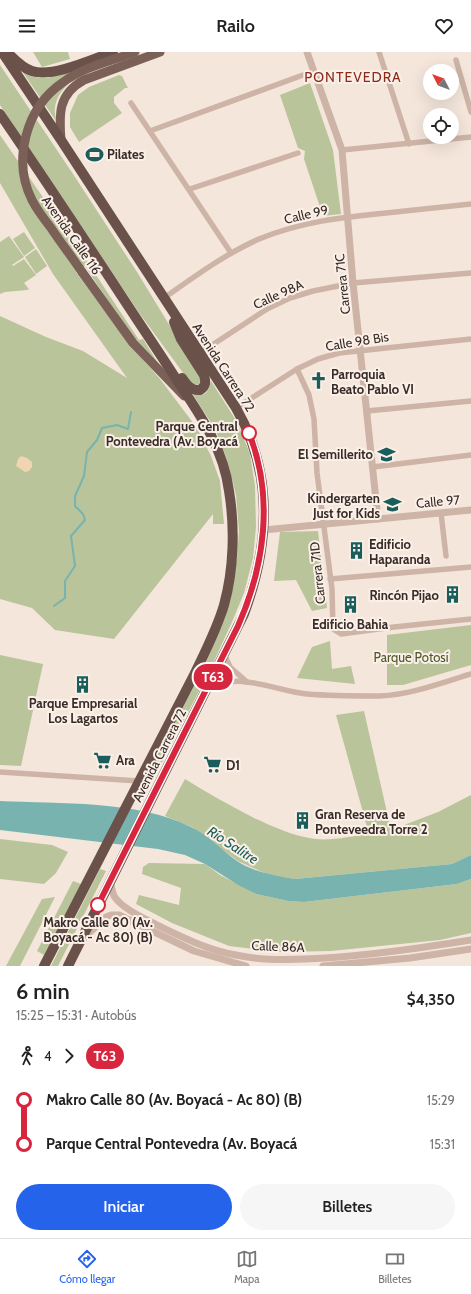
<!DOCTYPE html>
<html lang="es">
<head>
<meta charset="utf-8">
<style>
  :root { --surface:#fff; --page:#f6f6f6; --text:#222; --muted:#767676; --line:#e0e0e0; --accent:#2563eb }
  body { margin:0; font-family:Cabin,sans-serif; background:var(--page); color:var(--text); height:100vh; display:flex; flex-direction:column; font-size:15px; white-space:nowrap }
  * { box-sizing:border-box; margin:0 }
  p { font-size:13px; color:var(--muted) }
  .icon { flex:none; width:22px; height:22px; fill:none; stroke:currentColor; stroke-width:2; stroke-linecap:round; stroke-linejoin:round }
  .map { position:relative; height:914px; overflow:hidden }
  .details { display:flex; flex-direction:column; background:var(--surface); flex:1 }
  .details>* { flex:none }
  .badge { padding:0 8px; border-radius:13px; font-size:14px; line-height:26px }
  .needle { width:26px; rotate:312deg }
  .tools { position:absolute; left:423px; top:12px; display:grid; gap:8px }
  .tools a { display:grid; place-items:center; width:36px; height:36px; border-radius:50%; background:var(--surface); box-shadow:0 4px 16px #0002; font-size:20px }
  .map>.badge { position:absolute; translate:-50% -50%; box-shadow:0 0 0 2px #fff }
  .legs { display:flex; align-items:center; gap:6px; height:44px; padding:0 16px; font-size:13px }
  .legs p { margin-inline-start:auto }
  .head { display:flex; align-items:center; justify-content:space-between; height:68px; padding:0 16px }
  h1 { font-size:22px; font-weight:600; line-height:30px }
  .primary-button { display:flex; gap:8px; margin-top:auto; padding:8px 16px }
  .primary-button a { flex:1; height:46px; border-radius:24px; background:var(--accent); color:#fff; font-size:16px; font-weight:600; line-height:46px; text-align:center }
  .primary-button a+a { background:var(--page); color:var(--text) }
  ul { padding:0 16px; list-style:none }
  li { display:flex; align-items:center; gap:14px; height:44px; font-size:15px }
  li i { display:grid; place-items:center; width:6px; height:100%; margin:0 5px; background:currentColor }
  li i::after { content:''; width:10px; height:10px; margin:-5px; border:3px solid; border-radius:50%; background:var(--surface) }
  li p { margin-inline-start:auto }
  li:first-child i { background:linear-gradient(#0000 50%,currentColor 0) }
  li:last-child i { background:linear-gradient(currentColor 50%,#0000 0) }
  header { display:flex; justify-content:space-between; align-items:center; height:52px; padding:0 16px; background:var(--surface); font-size:18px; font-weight:600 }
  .menu { display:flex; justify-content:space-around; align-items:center; height:56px; border-top:1px solid var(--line); background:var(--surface); font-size:11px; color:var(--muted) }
  .menu a { display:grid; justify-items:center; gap:2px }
  .menu .current { color:var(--accent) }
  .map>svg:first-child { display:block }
  .green { fill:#bac49a }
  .sand { fill:#f1d4b0 }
  .water { fill:#78b3af }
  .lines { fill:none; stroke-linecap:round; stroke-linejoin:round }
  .stream { stroke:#78b3af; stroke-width:2 }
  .minor { stroke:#cdb4a6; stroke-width:5.5 }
  .tertiary { stroke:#cdb4a6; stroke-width:7 }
  .primary { stroke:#7b6058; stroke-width:9 }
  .trunk { stroke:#6a524b; stroke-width:10 }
  .primary-bridge { stroke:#7b6058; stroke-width:9 }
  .line-1-casing { stroke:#fff; stroke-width:9 }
  .line-1 { stroke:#d7263d; stroke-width:6 }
  .stop-1-dot { fill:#fff; stroke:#d7263d; stroke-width:2 }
  .labels { text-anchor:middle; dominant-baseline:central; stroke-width:4; stroke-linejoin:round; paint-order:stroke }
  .poi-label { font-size:13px; font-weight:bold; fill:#382b28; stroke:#fbf0e8; text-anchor:start }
  .street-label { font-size:13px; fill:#382b28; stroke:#fbf0e8 }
  .stop-label { font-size:13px; font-weight:bold; fill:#382b28; stroke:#fbf0e8; text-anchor:end }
  .park-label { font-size:13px; fill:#4c582a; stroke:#fbf0e8 }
  .neighbourhood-label { font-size:14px; letter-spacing:1px; fill:#8d2a1b; stroke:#fbf0e8 }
  .water-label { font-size:14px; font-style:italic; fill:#1a5d5a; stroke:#fbf0e8 }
</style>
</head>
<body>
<header><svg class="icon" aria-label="menu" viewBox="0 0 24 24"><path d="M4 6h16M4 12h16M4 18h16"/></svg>Railo<svg class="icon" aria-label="heart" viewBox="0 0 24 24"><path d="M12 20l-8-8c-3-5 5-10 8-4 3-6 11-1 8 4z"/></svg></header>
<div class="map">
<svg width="471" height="914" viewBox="0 0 471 914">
  <rect width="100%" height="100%" fill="#f4e6db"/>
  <g class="green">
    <path d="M 33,0 L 68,0 L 70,7 L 42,15 Z"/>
    <path d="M 97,10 C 81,22 57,35 55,56 C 54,60 56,65 56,69 L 22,19 L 38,26 L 48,26 Z"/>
    <path d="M 0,13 L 73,122 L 137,220 L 198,320 L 201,328 L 199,332 L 194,333 L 189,329 L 140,262 L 0,53 Z"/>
    <path d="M 119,23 L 122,24 L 128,36 L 125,36 L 114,45 L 114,51 L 122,61 L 79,90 L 70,75 L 70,61 L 78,43 L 89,35 Z"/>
    <path d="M 310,31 L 333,98 L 341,162 L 323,164 L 304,107 L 305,99 L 298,96 L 280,43 Z"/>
    <path d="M 0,83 L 80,199 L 139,288 L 143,287 L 161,316 L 140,293 L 120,267 L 85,214 L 76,220 L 125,287 L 160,327 L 197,376 L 211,404 L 220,429 L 224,472 L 213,472 L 213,462 L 114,587 L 55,578 L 32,556 L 0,547 L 0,264 L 46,285 L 83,299 L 127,326 L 53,222 L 0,131 Z"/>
    <path d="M 24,180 L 35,196 L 24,204 L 13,187 Z"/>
    <path d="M 9,184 L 24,205 L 12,213 L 13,214 L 24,207 L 36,223 L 24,231 L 29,237 L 27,238 L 5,240 L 0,242 L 0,190 Z"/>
    <path d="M 36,197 L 47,214 L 36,222 L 25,205 Z"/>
    <path d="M 211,329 L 237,370 L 250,402 L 255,434 L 256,475 L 253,506 L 244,541 L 232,570 L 208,622 L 147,739 L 141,736 L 204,615 L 225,566 L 233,531 L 237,507 L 239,479 L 236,443 L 227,407 L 215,377 L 192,341 C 205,346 208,341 211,329 Z"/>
    <path d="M 318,479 L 327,556 L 312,559 L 296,528 L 274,529 L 280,480 Z"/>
    <path d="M 471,573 L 471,613 L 403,633 L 387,633 L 387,583 Z"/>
    <path d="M 330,589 L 332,617 L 351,614 L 355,632 L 297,626 L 312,595 Z"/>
    <path d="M 0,603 L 43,612 L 21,714 L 0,713 Z"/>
    <path d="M 364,659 L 391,778 L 438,760 L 471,743 L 471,803 L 452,812 L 295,827 L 269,823 L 238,809 L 192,775 L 165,764 L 185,727 C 207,741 231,754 254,766 C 274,775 293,784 315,787 C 333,789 352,784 369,782 L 336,663 Z"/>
    <path d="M 0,787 L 52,793 L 68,800 L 56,821 L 44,832 L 0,827 Z"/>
    <path d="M 149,811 L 205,812 L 220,823 L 256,842 L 288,849 L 304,850 L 457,832 L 471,827 L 471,881 L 440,888 L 331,899 L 280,900 L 229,894 L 172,871 L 136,852 L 139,843 L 179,853 L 181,836 L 142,822 L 143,815 Z"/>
    <path d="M 100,817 L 106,819 L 58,914 L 51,914 Z"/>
    <path d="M 73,829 L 81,832 L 44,903 L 37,899 Z"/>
    <path d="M 55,845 L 20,914 L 6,914 L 42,847 Z"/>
  </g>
  <path class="sand" d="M 21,404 L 27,406 L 32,410 L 32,415 L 29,419 L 25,420 L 16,414 L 18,407 Z"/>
  <path class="water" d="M 0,749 C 59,752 137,748 191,775 C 208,783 222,798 237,809 C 254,820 275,824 295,827 L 452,812 L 471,803 L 471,827 L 457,832 L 304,850 L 288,849 L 256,842 L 238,833 L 205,812 L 185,803 L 158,797 L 0,778 Z"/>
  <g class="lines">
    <path class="stream" d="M 54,554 L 65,546 L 65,529 L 75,514 L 71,484 L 85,468 L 83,462 L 75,454 L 75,444 L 84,424 L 87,400 L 97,388 L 102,376 L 117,373 L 128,377 L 131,360"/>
    <g class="minor">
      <path d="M 379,0 L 409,92"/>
      <path d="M 456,8 L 471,60"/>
      <path d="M 131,51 L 231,201"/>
      <path d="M 150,79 L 314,19"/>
      <path d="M 342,98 L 471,85"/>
      <path d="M 190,137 L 298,101"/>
      <path d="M 164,246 C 194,225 225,202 259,187 C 300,170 343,165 386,161 C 415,158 443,155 471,152"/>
      <path d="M 200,301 L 267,257 L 290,246 L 313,239 L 353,231 L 471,221"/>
      <path d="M 297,317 L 309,343 L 314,367 L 317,421 L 332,537 L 333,577 L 341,582 L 394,575 L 471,567"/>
      <path d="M 236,356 L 297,317 L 318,307 L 339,301 L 471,287"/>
      <path d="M 367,359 L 471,349"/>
      <path d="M 373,415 L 471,403"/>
      <path d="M 441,461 L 446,504"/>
      <path d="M 330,527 L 471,515"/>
      <path d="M 224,602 L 230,615 L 247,630"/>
      <path d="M 209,636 C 240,619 275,639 307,642 C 331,644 355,644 380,644 C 410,643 441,631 471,622"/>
      <path d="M 0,720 L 139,729"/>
    </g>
    <g class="tertiary">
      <path d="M 307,0 L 342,98 L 353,231 L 378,467"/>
      <path d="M 264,478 L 471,458"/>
      <path d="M 110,829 C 111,834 112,839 114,844 C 122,857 146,867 159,874 C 184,886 208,898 236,903 C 258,908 282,908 305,907 C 361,905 416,897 471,888"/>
      <path d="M 85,885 L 106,865 L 111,863 L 119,863 L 194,899 L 246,914"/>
      <path d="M 323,914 L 410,906 L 471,897"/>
    </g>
    <g class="primary">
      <path d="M 61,88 C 59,62 58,42 84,28 L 160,0"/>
      <path d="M 82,220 L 133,291 L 184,344"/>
    </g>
    <g class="trunk">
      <path d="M 2,0 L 61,88 L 236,356 C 274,422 270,492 244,562 L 68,914"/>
      <path d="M 7,0 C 14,7 22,16 32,19 C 52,26 93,7 113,0"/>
      <path d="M 0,62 C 47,130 92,199 138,269 C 152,290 166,311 180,333 C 202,365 224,399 229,439 C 235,475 234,517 224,553 C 217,577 205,600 194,623 L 44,914"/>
      <path d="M 174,270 L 181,287 L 204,323 C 206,330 206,334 200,338 C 191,339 187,333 182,326"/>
    </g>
    <path class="primary-bridge" d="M 82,220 C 72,205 61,191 51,176 C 44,167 37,158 32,148 C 12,108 26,56 62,31 C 83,15 111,9 135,0"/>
  </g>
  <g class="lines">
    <defs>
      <path id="line-1" d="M 98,853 L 238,574 C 265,513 274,444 249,381"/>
    </defs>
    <use href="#line-1" class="line-1-casing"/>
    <use href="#line-1" class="line-1"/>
  </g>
  <defs>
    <symbol id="stadium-bare" viewBox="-9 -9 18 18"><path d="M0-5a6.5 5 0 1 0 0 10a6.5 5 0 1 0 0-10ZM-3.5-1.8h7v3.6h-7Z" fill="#1a5d5a" stroke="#fbf0e8" stroke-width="2.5" paint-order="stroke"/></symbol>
    <symbol id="church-bare" viewBox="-9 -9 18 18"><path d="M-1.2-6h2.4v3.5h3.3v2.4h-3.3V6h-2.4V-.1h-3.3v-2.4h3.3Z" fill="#1a5d5a" stroke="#fbf0e8" stroke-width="2.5" paint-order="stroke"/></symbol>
    <symbol id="school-bare" viewBox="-9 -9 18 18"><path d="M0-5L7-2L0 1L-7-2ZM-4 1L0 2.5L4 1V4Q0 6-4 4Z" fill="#1a5d5a" stroke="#fbf0e8" stroke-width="2.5" paint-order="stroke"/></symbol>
    <symbol id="building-bare" viewBox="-9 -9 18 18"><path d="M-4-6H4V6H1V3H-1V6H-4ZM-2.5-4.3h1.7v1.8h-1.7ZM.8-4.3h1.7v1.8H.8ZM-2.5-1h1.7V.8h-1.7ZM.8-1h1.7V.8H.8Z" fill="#1a5d5a" stroke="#fbf0e8" stroke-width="2.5" paint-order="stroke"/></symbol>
    <symbol id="supermarket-bare" viewBox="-9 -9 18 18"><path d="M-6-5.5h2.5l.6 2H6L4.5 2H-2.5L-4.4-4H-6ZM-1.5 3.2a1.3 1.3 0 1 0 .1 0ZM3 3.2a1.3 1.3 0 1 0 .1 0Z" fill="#1a5d5a" stroke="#fbf0e8" stroke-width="2.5" paint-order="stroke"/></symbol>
  </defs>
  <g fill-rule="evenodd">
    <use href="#stadium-bare" x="82" y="90" width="25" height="25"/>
    <use href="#church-bare" x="306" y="316" width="25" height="25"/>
    <use href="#school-bare" x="374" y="390" width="25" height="25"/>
    <use href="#school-bare" x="380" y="440" width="25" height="25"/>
    <use href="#building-bare" x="344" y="486" width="25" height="25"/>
    <use href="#building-bare" x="440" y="530" width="25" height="25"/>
    <use href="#building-bare" x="338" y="540" width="25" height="25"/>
    <use href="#building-bare" x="70" y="620" width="25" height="25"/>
    <use href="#supermarket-bare" x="90" y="696" width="25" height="25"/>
    <use href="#supermarket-bare" x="200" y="700" width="25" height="25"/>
    <use href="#building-bare" x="290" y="756" width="25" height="25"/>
  </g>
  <g class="stop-1-dot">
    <circle cx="249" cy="381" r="7"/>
    <circle cx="98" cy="853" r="7"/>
  </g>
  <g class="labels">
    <g class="poi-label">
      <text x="107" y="102">Pilates</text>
      <text x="331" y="322">Parroquia<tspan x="331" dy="15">Beato Pablo VI</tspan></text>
      <text x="373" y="402" text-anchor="end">El Semillerito</text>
      <text x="380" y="446" text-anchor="end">Kindergarten<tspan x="380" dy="15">Just for Kids</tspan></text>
      <text x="369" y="492">Edificio<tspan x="369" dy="15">Haparanda</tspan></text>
      <text x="439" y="543" text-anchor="end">Rincón Pijao</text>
      <text x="350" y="572" text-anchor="middle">Edificio Bahia</text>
      <text x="83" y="651" text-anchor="middle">Parque Empresarial<tspan x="83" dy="15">Los Lagartos</tspan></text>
      <text x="116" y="708">Ara</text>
      <text x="226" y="713">D1</text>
      <text x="315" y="762">Gran Reserva de<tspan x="315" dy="15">Ponteveedra Torre 2</tspan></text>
    </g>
    <g class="street-label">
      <text transform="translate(306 162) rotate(-13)">Calle 99</text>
      <text transform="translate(72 183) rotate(55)">Avenida Calle 116</text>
      <text transform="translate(342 232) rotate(-96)">Carrera 71C</text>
      <text transform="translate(278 242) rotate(-24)">Calle 98A</text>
      <text transform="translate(357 289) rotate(-9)">Calle 98 Bis</text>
      <text transform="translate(224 315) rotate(57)">Avenida Carrera 72</text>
      <text transform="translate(438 449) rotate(-5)">Calle 97</text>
      <text transform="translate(317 521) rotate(-96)">Carrera 71D</text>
      <text transform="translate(159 703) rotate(-63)">Avenida Carrera 72</text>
      <text transform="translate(278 894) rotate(2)">Calle 86A</text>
    </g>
    <g class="stop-label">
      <text x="238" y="374">Parque Central<tspan x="238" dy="15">Pontevedra (Av. Boyacá</tspan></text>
      <text x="98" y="870" text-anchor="middle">Makro Calle 80 (Av.<tspan x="98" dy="15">Boyacá - Ac 80) (B)</tspan></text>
    </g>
    <g class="park-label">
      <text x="411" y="605">Parque Potosí</text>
    </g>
    <g class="neighbourhood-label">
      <text x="353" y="25">PONTEVEDRA</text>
    </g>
    <g class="water-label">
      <text transform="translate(233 793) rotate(33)">Río Salitre</text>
    </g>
  </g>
</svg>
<div class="tools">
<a><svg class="needle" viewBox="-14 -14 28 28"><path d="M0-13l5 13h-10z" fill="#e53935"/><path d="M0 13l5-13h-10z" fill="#767676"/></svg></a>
<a><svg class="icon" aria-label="locate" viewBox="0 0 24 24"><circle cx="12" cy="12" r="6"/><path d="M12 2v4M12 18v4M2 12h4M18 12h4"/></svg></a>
</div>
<b class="badge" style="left:213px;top:625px;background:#d7263d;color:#fff">T63</b>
</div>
<section class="details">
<div class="head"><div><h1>6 min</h1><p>15:25 – 15:31 · Autobús</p></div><b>$4,350</b></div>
<div class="legs"><svg class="icon" aria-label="walk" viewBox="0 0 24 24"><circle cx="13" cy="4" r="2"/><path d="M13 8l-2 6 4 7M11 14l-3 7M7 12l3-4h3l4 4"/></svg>4<svg class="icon" aria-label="forward" viewBox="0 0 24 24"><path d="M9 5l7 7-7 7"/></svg><b class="badge" style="background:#d7263d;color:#fff">T63</b></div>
<ul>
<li><i style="color:#d7263d"></i><b>Makro Calle 80 (Av. Boyacá - Ac 80) (B)</b><p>15:29</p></li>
<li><i style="color:#d7263d"></i><b>Parque Central Pontevedra (Av. Boyacá</b><p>15:31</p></li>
</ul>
<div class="primary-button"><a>Iniciar</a><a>Billetes</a></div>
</section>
<nav class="menu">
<a class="current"><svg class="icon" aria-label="directions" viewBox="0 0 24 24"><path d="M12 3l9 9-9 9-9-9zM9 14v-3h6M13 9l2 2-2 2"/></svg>Cómo llegar</a>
<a><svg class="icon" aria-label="map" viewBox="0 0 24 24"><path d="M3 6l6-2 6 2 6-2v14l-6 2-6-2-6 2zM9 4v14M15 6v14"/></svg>Mapa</a>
<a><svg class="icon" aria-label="tickets" viewBox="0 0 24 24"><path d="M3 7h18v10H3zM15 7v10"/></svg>Billetes</a>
</nav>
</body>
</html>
